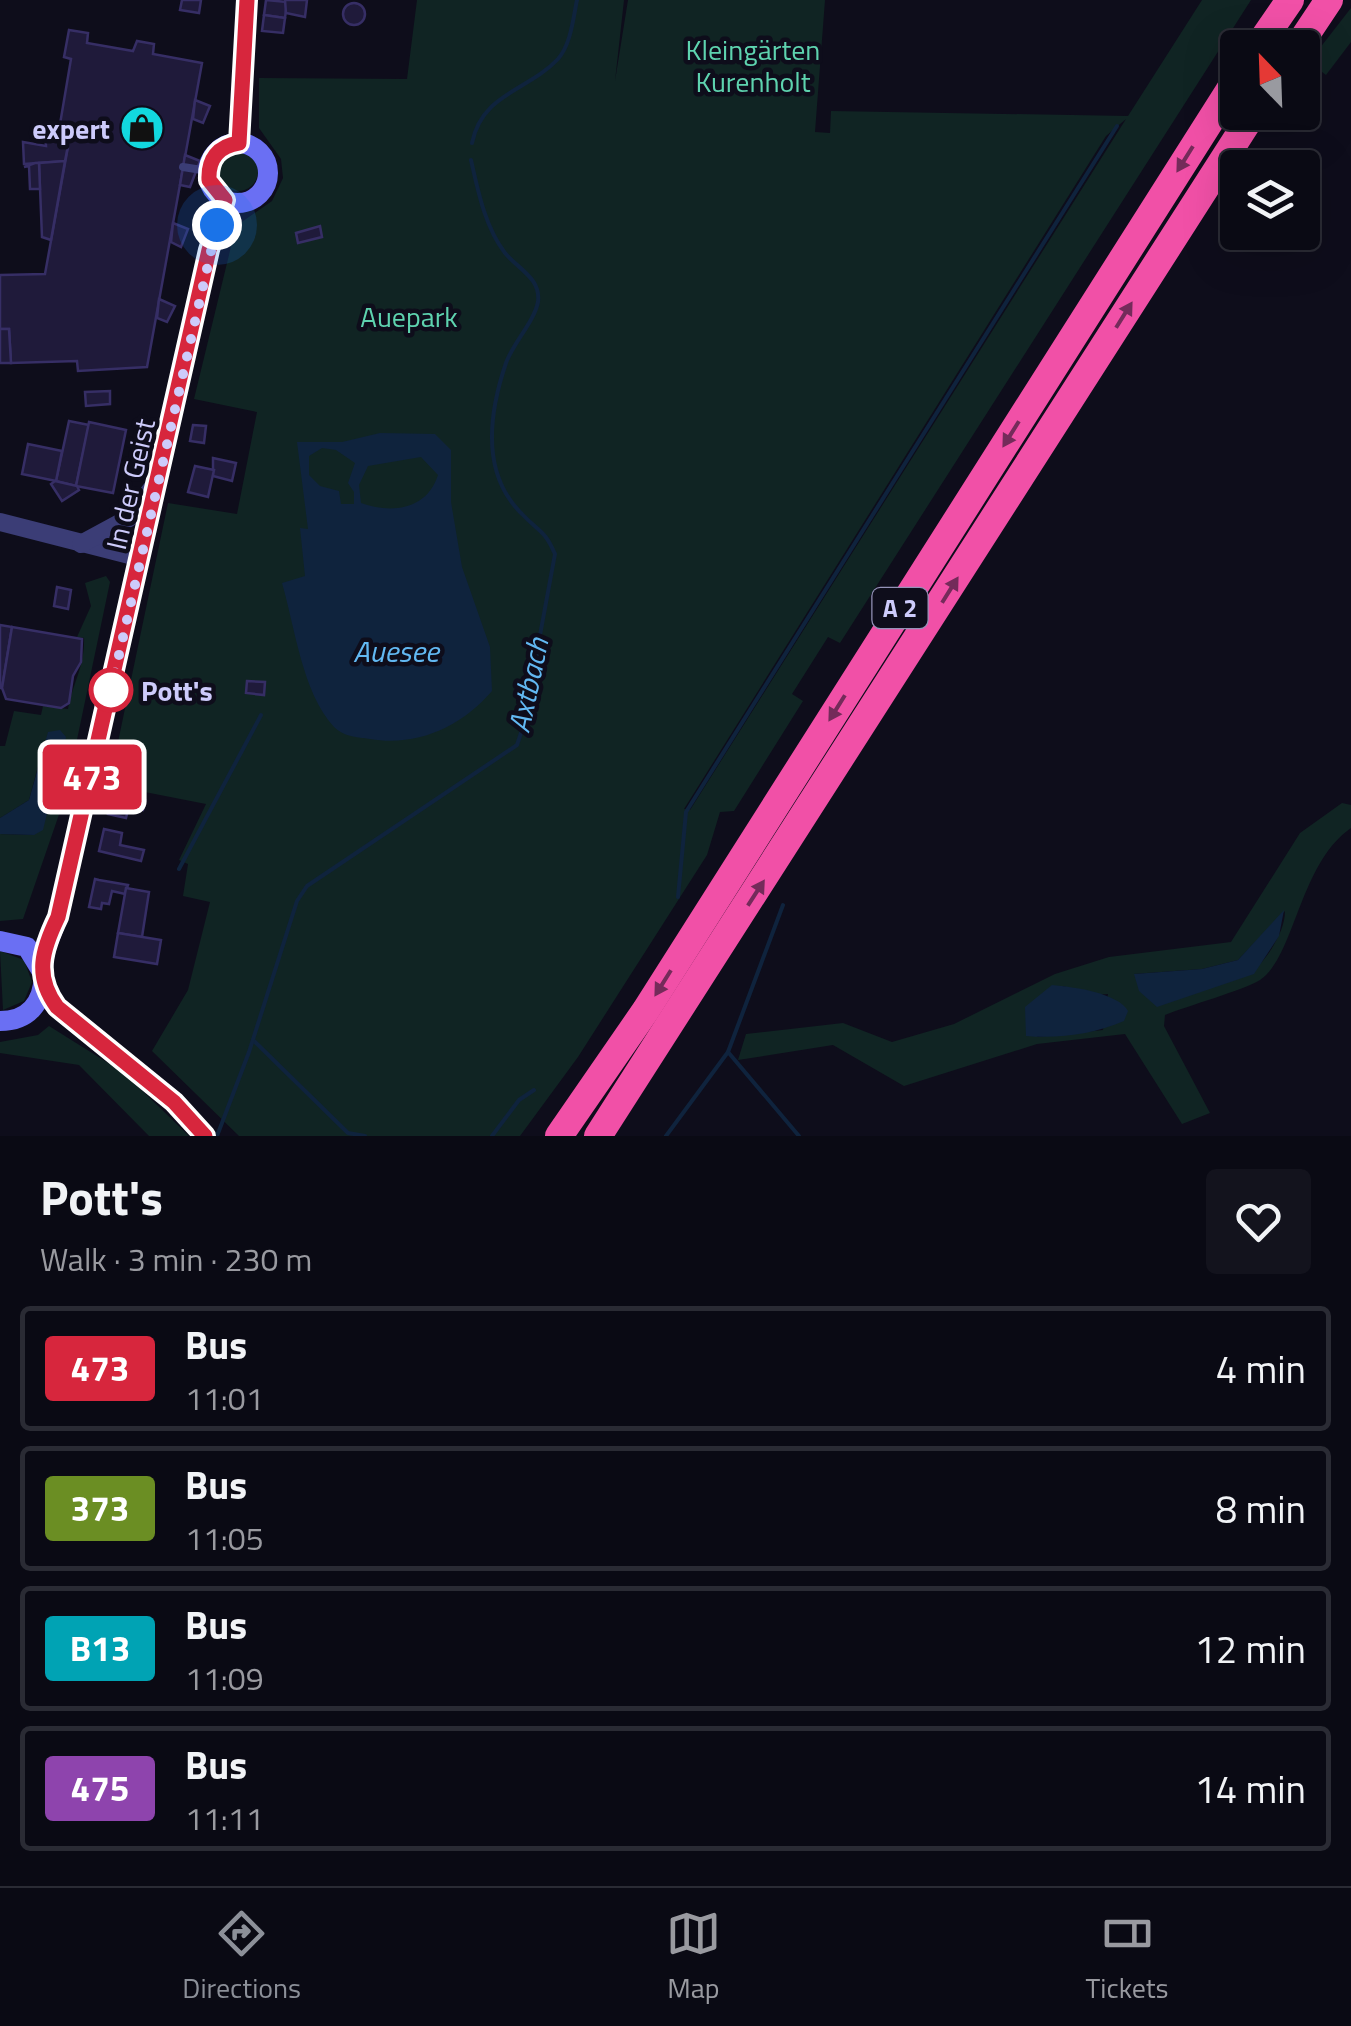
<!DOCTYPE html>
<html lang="en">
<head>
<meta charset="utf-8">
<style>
  :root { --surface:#0a0a14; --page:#13131d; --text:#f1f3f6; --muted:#999aa0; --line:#2a2b34; --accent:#8c9099 }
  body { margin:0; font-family:"Titillium Web",sans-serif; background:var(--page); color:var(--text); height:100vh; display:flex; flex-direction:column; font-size:38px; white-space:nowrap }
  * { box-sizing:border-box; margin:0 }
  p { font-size:32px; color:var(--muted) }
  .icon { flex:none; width:55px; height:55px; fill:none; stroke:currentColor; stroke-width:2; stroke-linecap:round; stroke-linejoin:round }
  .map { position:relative; height:1136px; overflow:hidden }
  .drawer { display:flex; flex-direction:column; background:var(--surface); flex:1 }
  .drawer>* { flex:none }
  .badge { padding:0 20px; border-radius:8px; font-size:35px; line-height:65px }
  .needle { width:65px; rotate:337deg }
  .controls { position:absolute; left:1220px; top:30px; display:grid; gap:20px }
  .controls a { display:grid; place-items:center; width:100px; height:100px; border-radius:10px; background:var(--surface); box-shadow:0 10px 40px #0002,0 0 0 2px var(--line); font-size:50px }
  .you { position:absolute; width:50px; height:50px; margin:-25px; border:8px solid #fff; border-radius:50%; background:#1a73e8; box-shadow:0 0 0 15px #1a73e833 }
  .map>.badge { position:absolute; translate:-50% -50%; box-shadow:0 0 0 5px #fff }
  .round { display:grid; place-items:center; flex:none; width:105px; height:105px; border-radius:10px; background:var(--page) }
  .summary { display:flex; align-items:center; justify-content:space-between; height:170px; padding:0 40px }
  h1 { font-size:48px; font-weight:700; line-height:75px }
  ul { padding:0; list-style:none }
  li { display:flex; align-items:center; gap:30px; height:125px; margin:0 20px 15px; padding:0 20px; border:5px solid var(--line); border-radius:10px }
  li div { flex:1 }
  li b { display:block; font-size:38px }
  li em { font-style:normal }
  li .badge { min-width:110px; font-weight:700; text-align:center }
  .dock { display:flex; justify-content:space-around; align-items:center; height:140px; border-top:2px solid var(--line); background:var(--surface); font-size:28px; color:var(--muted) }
  .dock a { display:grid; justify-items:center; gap:5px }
  .dock .current { color:var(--accent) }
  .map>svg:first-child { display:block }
  .green { fill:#102423; fill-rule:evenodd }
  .water { fill:#0f233d; fill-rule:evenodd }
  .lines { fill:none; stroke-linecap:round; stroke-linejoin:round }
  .stream { stroke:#0f233d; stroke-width:4 }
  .building { fill:#1f1a3a; stroke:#362e65; stroke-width:2.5 }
  .service { stroke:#3b3d76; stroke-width:8 }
  .tertiary { stroke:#3b3d76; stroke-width:18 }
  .secondary { stroke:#6a6ff3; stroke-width:20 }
  .motorway { stroke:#f150a7; stroke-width:28 }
  .oneway { fill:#742b5a }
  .line-casing { stroke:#fff; stroke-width:22 }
  .line { stroke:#d7263d; stroke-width:15 }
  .walk { stroke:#cdcbfb; stroke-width:10; stroke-dasharray:0 18 }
  .stop-dot { fill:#fff; stroke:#d7263d; stroke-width:5 }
  .labels { text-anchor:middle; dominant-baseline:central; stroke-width:9; stroke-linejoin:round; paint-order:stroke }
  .shield { fill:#0e0d1b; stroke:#9492b8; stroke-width:2.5 }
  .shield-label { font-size:25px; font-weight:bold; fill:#cdcbfb }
  .park-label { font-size:28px; fill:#5ed3af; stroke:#0e0d1b }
  .poi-label { font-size:28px; font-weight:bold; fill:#cdcbfb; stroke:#0e0d1b; text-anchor:end }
  .street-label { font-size:28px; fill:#cdcbfb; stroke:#0e0d1b }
  .stop-label { font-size:28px; font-weight:bold; fill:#cdcbfb; stroke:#0e0d1b; text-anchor:start }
  .water-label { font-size:30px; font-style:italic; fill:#62b8f2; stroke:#0e0d1b }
</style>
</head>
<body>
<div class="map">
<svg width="1351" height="1136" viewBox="0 0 1351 1136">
  <rect width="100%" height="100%" fill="#0e0d1b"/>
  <g class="green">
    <path d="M 417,0 L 624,0 L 615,81 L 628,0 L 825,0 L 815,132 L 830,133 L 831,111 L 1128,116 L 1202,0 L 1251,0 L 840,643 L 828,637 L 792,694 L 803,701 L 734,811 L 720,812 L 707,855 L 578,1057 L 520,1136 L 239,1136 L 152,1051 L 188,990 L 210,902 L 183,896 L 188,864 L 179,860 L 206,804 L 109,785 L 168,503 L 237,514 L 257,412 L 194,399 L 236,226 L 272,201 L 283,178 L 281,159 L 259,128 L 259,78 L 407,79 ZM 1126,119 L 690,810 L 684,809 L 1106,136 Z"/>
    <path d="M 1351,8 L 1351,42 L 1326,75 L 1309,62 Z"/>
    <circle cx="238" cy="171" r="20"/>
    <path d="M 106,576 L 110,582 L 65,797 L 23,919 L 0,921 L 0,834 L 34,835 L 45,740 L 29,800 L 0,818 L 0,746 L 5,746 L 14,711 L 41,715 L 43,706 L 68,709 C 73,682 85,666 84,638 L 77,637 L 91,606 L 85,583 Z"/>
    <path d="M 1342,803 L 1351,805 L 1351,828 C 1299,864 1295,957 1260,980 C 1244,990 1187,1006 1165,1015 L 1164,1026 L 1210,1113 L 1182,1124 L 1125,1034 L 1037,1044 L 904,1086 L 833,1045 L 738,1060 L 746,1034 L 843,1023 L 892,1042 L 954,1024 L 1055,974 L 1109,957 L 1231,942 L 1300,833 ZM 1285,911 C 1285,924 1279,936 1272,948 C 1240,1002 1186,981 1134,974 L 1202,969 L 1238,960 ZM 1063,986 L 1091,995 L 1108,994 L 1103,1030 L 1037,1037 Z"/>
    <path d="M 0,951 L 24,960 L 32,982 L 24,1001 L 3,1010 Z"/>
    <path d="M 49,1026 L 124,1073 L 189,1136 L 149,1136 L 79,1065 L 0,1053 L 0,1042 L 38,1035 Z"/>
  </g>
  <g class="water">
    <path d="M 380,433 L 435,434 L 451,450 L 451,502 L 462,567 L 490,647 L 492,691 C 461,727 417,747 370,739 C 357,737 344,737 334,727 C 302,692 295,627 282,583 L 305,576 L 300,528 L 308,529 L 297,442 L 342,442 ZM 322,448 L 336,450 L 355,463 L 348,483 L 354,492 L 354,504 L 341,504 L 339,491 L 320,486 L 309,475 L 309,456 ZM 421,457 L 438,475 C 427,510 391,514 361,503 L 359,485 L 368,466 Z"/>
    <path d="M 60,730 L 66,737 L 43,830 L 34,835 L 0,834 L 0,818 L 29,800 L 48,732 Z"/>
    <path d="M 1284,910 L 1279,936 L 1254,974 L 1157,1007 L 1139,991 L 1134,974 L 1202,969 L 1238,960 Z"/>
    <path d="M 1052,985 C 1074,987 1118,993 1128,1011 L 1124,1021 C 1093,1034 1060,1039 1026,1036 L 1025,1007 Z"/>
  </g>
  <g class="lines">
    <g class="stream">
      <path d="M 472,143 C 482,93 528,91 558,59 C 571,44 573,19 577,0"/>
      <path d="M 179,869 L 261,715"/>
      <path d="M 678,897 L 686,812 L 1117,126"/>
      <path d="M 253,1040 L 348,1133 L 365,1136"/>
      <path d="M 728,1052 L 799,1136"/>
      <path d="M 217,1136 L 249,1052 L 297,901 L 307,886 L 517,745 L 523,727 L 555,554 C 544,529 539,532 522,514 C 480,473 489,413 506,363 C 513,343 534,322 538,302 C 541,278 518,269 505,253 C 485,227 478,191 471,160"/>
      <path d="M 492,1136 L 519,1100 L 534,1090"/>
      <path d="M 666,1136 L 728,1052 L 783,905"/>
    </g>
  </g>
  <g class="building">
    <path d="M 182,0 L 201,0 L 199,13 L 180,10 Z"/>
    <path d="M 266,0 L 287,2 L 285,18 L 264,15 Z"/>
    <path d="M 307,0 L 305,17 L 286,13 L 285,0 Z"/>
    <circle cx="354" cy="14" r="11"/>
    <path d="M 264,15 L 285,18 L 283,33 L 262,31 Z"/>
    <path d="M 69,30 L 88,33 L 87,43 L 133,51 L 137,41 L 154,44 L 153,54 L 202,63 L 147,367 L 78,371 L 77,361 L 11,363 L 9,329 L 0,329 L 0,275 L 45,274 L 71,130 L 59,130 L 71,59 L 64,57 Z"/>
    <path d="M 195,100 L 210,106 L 203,123 L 193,119 Z"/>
    <path d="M 45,128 L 71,130 L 65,161 L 24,164 L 23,142 L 46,146 Z"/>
    <path d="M 185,155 L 200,161 L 190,187 L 180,185 Z"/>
    <path d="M 65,161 L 51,240 L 42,237 L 39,163 Z"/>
    <path d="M 35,163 L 39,163 L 40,189 L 30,189 L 29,166 L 24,167 Z"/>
    <path d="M 173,223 L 188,229 L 181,247 L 171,242 Z"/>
    <path d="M 320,226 L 322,237 L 298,243 L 296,233 Z"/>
    <path d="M 159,299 L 175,306 L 167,322 L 157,318 Z"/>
    <path d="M 0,329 L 9,329 L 11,363 L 0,363 Z"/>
    <path d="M 110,391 L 110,404 L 86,406 L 85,392 Z"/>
    <path d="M 69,421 L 89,425 L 76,486 L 56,481 Z"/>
    <path d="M 89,422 L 126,430 L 113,493 L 76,486 Z"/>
    <path d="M 193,425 L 206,426 L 204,443 L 190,441 Z"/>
    <path d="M 28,444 L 62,451 L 56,481 L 22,474 Z"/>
    <path d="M 213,458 L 236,463 L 232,481 L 213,476 Z"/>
    <path d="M 195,466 L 214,470 L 208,497 L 188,492 Z"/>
    <path d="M 55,481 L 77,486 L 79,490 L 62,501 L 51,484 Z"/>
    <path d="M 57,587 L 71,590 L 68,609 L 54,606 Z"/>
    <path d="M 0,625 L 12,627 L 2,688 L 0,688 Z"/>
    <path d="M 12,627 L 82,639 L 81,662 L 73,676 L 69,703 L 61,708 L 6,699 L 2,688 Z"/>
    <path d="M 247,681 L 265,682 L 264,695 L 246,693 Z"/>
    <path d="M 113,795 L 145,800 L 143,810 L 129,806 L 126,818 L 108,814 Z"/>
    <path d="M 104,829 L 122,833 L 120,845 L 144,850 L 141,861 L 99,851 Z"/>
    <path d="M 95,879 L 99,880 L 128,885 L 125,894 L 112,891 L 109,904 L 102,903 L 101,909 L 89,907 Z"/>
    <path d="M 126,888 L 149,892 L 142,937 L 118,933 Z"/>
    <path d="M 118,933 L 161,940 L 157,964 L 114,957 Z"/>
  </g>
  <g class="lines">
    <path class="service" d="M 183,167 L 208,171"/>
    <g class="tertiary">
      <path d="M 0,522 L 141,558"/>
      <path d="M 81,544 L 129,518 L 156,483"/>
    </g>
    <g class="secondary">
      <path d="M 239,143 L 247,0"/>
      <circle cx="238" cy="173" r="30"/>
      <path d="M 0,941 L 27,947 L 44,975 C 43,1002 29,1021 0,1021"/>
      <path d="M 40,962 L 58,917 L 209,250 L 225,200"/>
      <path d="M 44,989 L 57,1007 L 174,1102 L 205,1136"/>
    </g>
    <g class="motorway">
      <path d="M 1257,48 L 1290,0"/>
      <path d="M 1297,48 L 1329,0"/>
      <path d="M 559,1136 L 646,1010 L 1238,77"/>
      <path d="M 598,1136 L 1254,112"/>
    </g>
  </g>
  <defs><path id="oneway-solid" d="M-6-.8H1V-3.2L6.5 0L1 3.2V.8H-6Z" transform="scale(2.5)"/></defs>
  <g class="oneway">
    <use href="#oneway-solid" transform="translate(1185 159) rotate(122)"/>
    <use href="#oneway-solid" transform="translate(1124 315) rotate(-58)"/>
    <use href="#oneway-solid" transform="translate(1011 434) rotate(122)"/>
    <use href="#oneway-solid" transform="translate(950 590) rotate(-58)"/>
    <use href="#oneway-solid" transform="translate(837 708) rotate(122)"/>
    <use href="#oneway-solid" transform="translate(756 893) rotate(-57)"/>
    <use href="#oneway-solid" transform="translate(663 983) rotate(122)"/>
  </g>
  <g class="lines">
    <defs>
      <path id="line" d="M 205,1136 L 174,1102 L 57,1007 C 34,976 42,950 58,917 L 209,250 L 225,200 L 209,180 C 208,159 218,146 239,143 L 247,0"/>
    </defs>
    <use href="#line" class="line-casing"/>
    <use href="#line" class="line"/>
    <path class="walk" d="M 111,690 L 217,225"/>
  </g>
  <defs>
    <symbol id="shop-disc" viewBox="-11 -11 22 22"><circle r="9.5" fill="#12d8df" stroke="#0e0d1b"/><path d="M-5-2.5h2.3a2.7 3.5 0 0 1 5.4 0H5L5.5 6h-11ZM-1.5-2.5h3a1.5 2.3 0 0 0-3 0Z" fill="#111"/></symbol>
  </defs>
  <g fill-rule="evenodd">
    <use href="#shop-disc" x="117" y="103" width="50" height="50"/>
  </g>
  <circle class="stop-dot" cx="111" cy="690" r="20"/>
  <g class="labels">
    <rect class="shield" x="872.5" y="588" width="55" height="40" rx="8"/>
    <g class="shield-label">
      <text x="900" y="608">A 2</text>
    </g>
    <g class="park-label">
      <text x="753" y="49">Kleingärten<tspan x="753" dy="32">Kurenholt</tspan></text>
      <text x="409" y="316">Auepark</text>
    </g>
    <g class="poi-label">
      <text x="110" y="128">expert</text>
    </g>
    <g class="street-label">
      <text transform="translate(130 484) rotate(-77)">In der Geist</text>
    </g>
    <g class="stop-label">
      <text x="141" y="690">Pott's</text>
    </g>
    <g class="water-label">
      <text x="396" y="651">Auesee</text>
      <text transform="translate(528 685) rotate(-78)">Axtbach</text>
    </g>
  </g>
</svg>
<div class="controls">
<a><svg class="needle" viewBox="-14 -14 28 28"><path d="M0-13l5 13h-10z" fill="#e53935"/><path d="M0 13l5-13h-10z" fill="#999aa0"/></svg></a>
<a><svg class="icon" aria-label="layers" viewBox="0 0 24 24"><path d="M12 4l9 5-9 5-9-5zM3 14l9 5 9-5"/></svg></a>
</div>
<div class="you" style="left:217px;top:225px"></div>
<b class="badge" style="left:92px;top:777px;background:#d7263d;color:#fff">473</b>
</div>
<section class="drawer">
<div class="summary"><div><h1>Pott's</h1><p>Walk · 3 min · 230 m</p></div><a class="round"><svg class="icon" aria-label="heart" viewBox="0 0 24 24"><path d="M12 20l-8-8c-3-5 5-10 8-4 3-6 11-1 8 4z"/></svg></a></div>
<ul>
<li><span class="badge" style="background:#d7263d;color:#fff">473</span><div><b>Bus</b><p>11:01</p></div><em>4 min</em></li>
<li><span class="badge" style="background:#6b8e23;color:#fff">373</span><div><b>Bus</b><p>11:05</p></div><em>8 min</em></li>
<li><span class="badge" style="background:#00a3b4;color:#fff">B13</span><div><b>Bus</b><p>11:09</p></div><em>12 min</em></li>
<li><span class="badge" style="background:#8e44ad;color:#fff">475</span><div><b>Bus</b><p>11:11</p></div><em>14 min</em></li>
</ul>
</section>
<nav class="dock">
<a class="current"><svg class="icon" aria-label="directions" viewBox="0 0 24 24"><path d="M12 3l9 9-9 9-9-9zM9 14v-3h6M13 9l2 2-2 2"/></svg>Directions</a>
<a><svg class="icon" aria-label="map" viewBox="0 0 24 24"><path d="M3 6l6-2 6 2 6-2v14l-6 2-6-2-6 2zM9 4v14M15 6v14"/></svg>Map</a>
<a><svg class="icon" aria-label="tickets" viewBox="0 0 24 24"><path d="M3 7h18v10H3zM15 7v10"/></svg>Tickets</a>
</nav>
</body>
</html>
